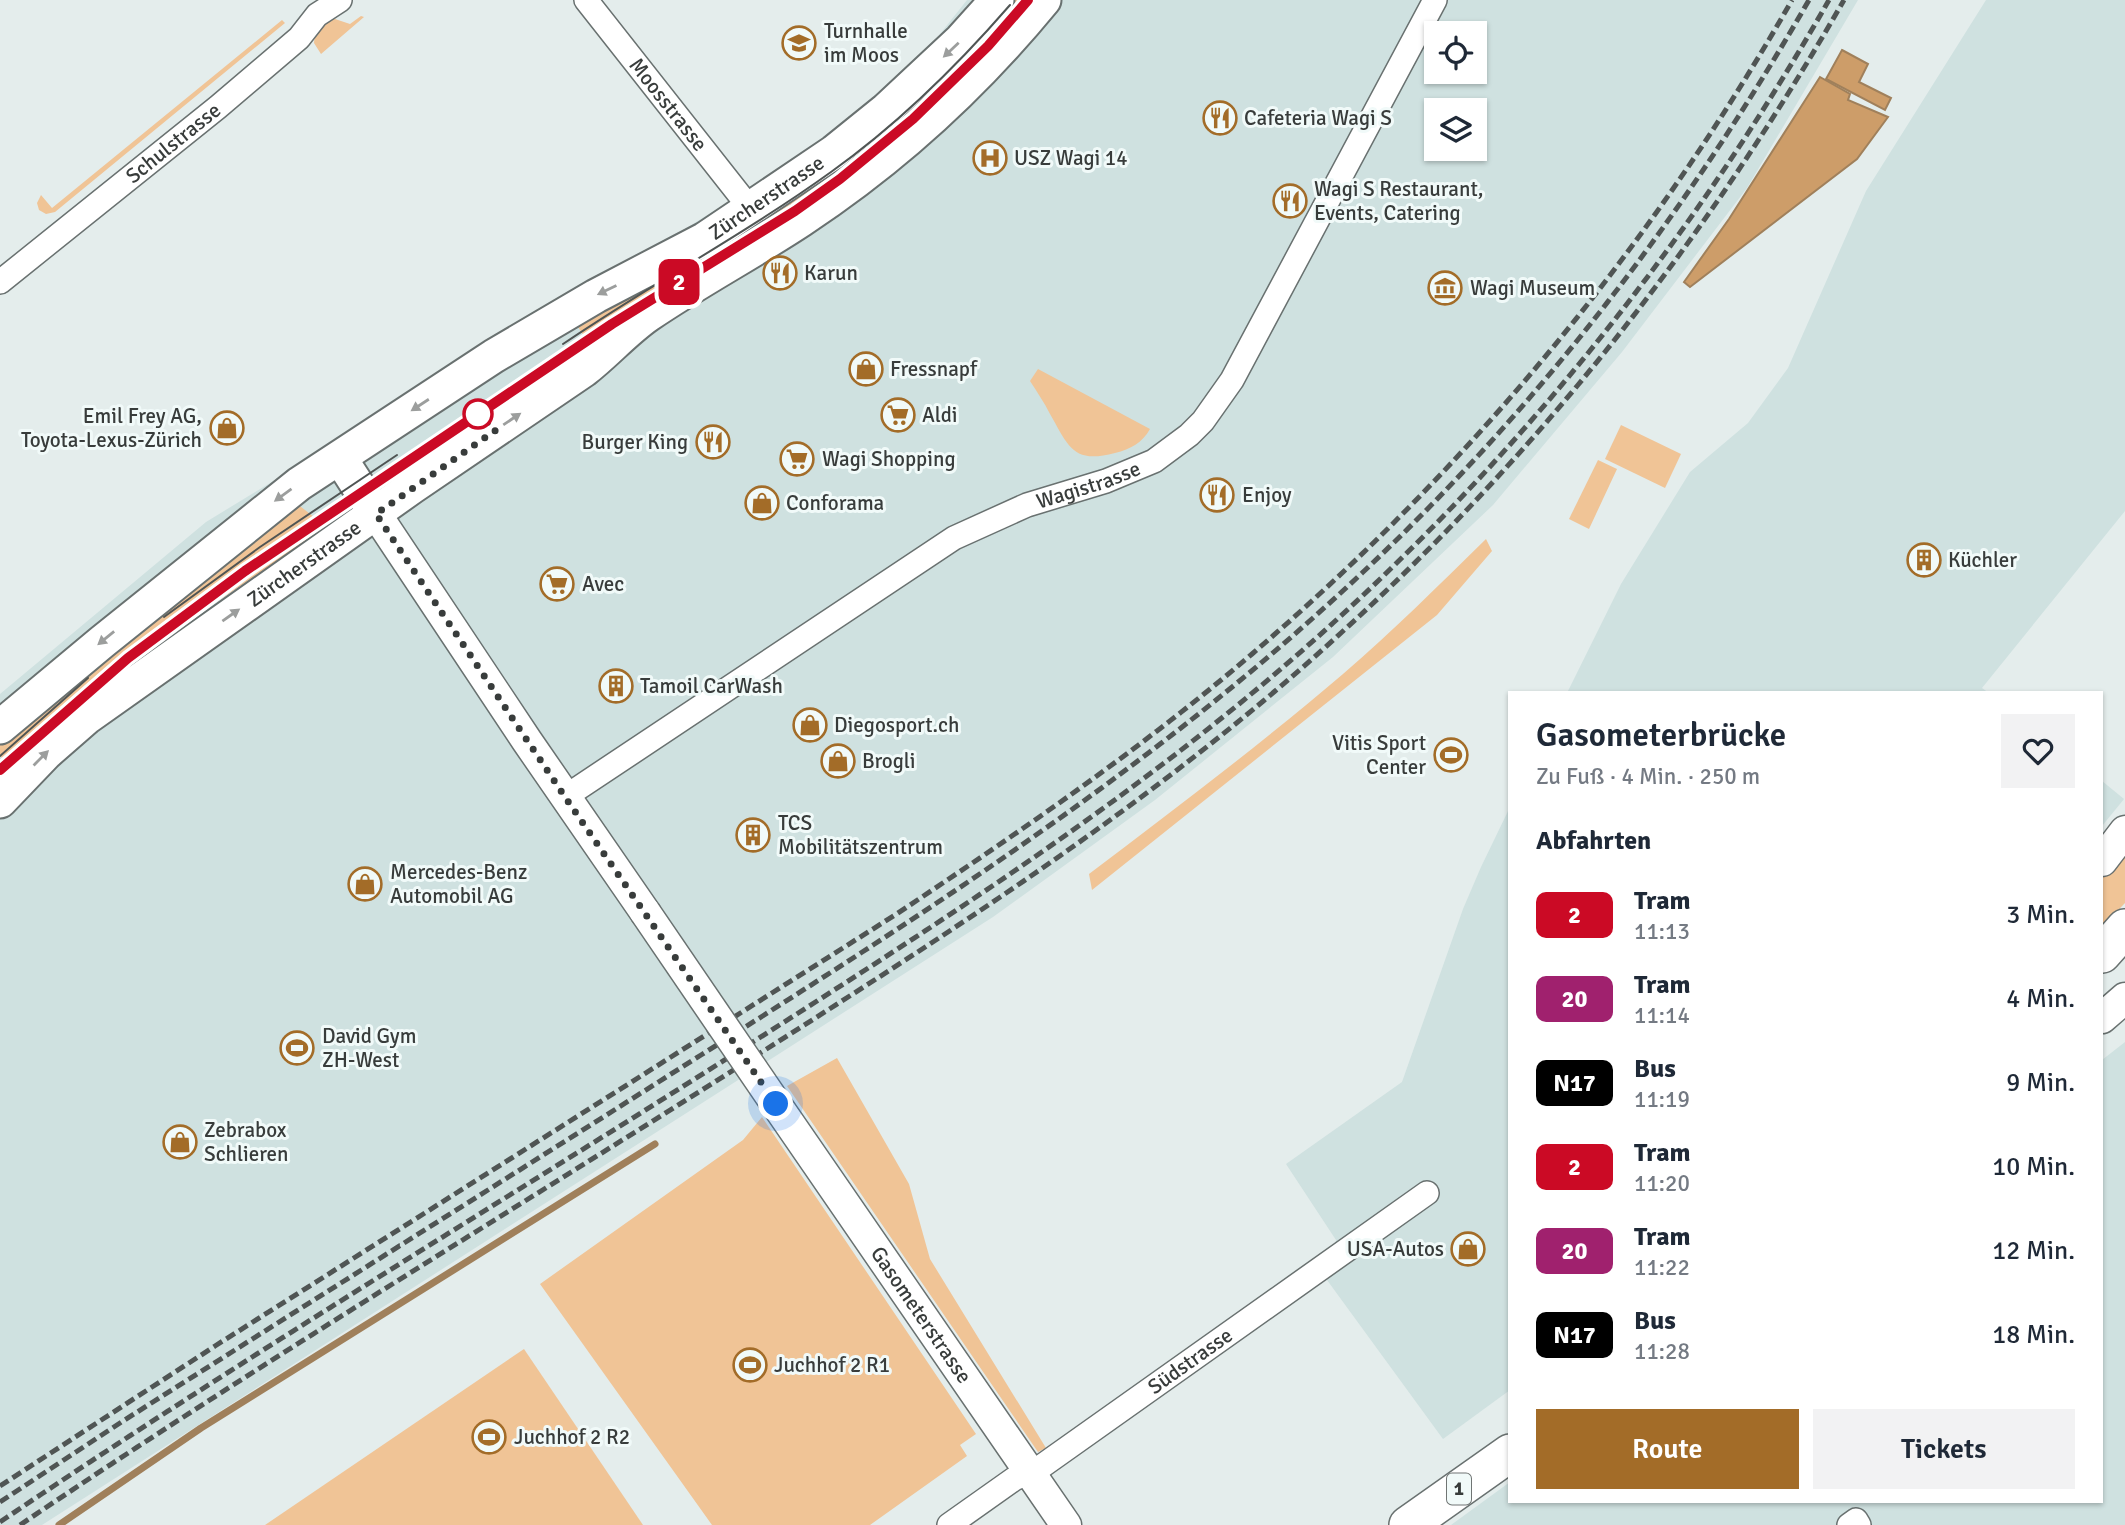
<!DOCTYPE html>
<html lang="de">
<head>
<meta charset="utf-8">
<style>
  :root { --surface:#fff; --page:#f2f2f3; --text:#1f2937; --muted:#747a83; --accent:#a36c28 }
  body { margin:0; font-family:Signika,sans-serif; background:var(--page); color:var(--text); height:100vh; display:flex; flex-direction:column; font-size:26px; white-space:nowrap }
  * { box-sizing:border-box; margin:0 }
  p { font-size:23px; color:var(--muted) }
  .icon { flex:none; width:38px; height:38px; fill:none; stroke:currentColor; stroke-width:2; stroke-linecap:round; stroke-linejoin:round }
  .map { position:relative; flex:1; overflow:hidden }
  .panel { position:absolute; left:1508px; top:691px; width:595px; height:812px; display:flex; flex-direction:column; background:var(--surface); border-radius:0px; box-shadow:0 2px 5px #0004 }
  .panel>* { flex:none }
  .badge { padding:0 14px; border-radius:10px; font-size:24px; line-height:46px }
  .tools { position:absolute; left:1424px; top:21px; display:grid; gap:14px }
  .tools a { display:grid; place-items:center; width:63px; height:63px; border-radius:0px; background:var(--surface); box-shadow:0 2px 5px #0004; font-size:35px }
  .you { position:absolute; width:35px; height:35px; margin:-18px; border:5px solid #fff; border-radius:50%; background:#1a73e8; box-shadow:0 0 0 10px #1a73e833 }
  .map>.badge { position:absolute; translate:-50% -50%; box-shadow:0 0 0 4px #fff }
  h2 { padding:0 28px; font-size:26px; line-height:63px }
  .round { display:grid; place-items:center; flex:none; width:74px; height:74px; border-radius:0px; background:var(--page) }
  .head { display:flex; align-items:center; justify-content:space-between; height:119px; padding:0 28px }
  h1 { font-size:33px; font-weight:600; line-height:52px }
  .primary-button { display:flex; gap:14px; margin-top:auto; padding:14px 28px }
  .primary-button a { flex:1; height:80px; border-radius:0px; background:var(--accent); color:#fff; font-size:28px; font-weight:600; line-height:80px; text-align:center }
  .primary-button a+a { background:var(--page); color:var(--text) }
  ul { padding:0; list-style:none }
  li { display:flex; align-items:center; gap:21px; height:84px; padding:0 28px }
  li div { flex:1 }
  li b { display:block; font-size:26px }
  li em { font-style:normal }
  li .badge { min-width:77px; font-weight:700; text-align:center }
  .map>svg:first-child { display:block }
  .built { fill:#cfe1e0; fill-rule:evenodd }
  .green { fill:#f0c496 }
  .water { fill:#cd9d69; stroke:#a0805b; stroke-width:2 }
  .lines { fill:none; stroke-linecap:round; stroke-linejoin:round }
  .stream { stroke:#a0805b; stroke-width:7 }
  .minor-casing { stroke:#697170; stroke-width:26 }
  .tertiary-casing { stroke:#697170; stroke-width:33 }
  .secondary-casing { stroke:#697170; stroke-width:37 }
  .primary-casing { stroke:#697170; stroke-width:40 }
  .minor { stroke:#fff; stroke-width:23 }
  .tertiary { stroke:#fff; stroke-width:30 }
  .secondary { stroke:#fff; stroke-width:33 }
  .primary { stroke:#fff; stroke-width:37 }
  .tram { stroke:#505554; stroke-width:2 }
  .rail { stroke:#505554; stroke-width:5; stroke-dasharray:10 5; stroke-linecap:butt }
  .tertiary-bridge-casing { stroke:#697170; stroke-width:33; stroke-linecap:butt }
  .tertiary-bridge { stroke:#fff; stroke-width:30 }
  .oneway { fill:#9c9e9d }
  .line-casing { stroke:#fff; stroke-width:16 }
  .line { stroke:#cb0a25; stroke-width:10 }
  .walk { stroke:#383c3b; stroke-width:7; stroke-dasharray:0 12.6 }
  .stop-dot { fill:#fff; stroke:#cb0a25; stroke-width:3.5 }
  .labels { text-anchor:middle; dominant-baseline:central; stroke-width:6; stroke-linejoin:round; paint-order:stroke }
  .shield { fill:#f1faf9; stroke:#707574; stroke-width:2 }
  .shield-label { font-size:19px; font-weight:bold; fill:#383c3b }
  .poi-label { font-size:21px; fill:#383c3b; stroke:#f1faf9; text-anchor:start }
  .street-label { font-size:21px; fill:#383c3b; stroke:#f1faf9 }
</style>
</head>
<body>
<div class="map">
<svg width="2125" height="1525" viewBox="0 0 2125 1525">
  <rect width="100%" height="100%" fill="#e4edec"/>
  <g class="built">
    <path d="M 967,0 L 1858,0 L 1747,188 L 1622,352 L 1493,505 L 1333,657 L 1155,800 L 993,917 L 42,1525 L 0,1525 L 0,694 L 206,522 L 635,260 L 826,141 L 925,53 ZM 1437,33 L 1475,33 L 1475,72 L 1437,72 ZM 1437,110 L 1475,110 L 1475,149 L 1437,149 Z"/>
    <path d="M 1986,0 L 2125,0 L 2125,511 L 1982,688 L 1989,693 L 1567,693 L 1621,584 L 1690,472 L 1748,423 L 1788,368 L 1866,191 Z"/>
    <path d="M 2102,781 L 2124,799 L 2102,826 Z"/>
    <path d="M 1510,807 L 1510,1390 L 1443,1439 L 1327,1280 L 1336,1240 L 1286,1164 L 1402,1082 L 1463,909 L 1481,867 Z"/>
    <path d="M 2125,1042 L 2125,1525 L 1451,1525 L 1510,1482 L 1510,1502 L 2102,1502 L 2102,1060 Z"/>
  </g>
  <g class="green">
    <path d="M 1007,0 L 1037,0 L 922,119 L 596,354 L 572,318 L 698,250 Z"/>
    <path d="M 326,16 L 350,24 L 361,16 L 364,17 L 321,54 L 314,43 L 316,24 Z"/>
    <path d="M 282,20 L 285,23 L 55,212 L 46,214 L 39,210 L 37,203 L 41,195 L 52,208 Z"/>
    <path d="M 1038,369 L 1150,429 C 1142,443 1131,449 1115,453 C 1073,464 1069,447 1050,414 C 1044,402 1037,392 1030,381 Z"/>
    <path d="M 1621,425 L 1681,454 L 1665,488 L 1605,459 Z"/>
    <path d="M 1598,460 L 1617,469 L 1589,529 L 1569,519 Z"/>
    <path d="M 296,503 L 323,524 L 325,527 L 323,531 C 266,570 206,606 152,649 C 105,687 62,729 18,771 L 0,756 L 0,739 Z"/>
    <path d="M 1486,539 L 1492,551 L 1437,615 L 1092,890 L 1089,874 C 1175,809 1261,744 1343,674 C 1393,631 1439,585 1486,539 Z"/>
    <path d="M 2125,847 L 2125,903 L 2102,927 L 2102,876 Z"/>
    <path d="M 837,1058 L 909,1184 L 930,1259 L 1046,1448 L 1038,1452 L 787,1086 Z"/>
    <path d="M 762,1117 L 976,1434 L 960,1445 L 967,1456 L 870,1525 L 712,1525 L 540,1284 L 743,1140 Z"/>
    <path d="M 524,1349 L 643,1525 L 265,1525 Z"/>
  </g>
  <g class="water">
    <path d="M 1842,50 L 1868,64 L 1859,82 L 1891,98 L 1885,110 L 1826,79 Z"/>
    <path d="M 1820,77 L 1850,94 L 1848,100 L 1888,117 L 1857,159 L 1690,287 L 1684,282 L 1729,219 Z"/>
  </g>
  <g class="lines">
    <path class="stream" d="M 59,1525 L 201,1428 L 655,1144"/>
    <defs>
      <g id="minor">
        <path id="s1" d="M 586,0 L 742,198 L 749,211"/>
        <path id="s2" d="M 0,282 L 218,107 L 299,38 L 317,15 L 340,0"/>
        <path id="s3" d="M 565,797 L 954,538 L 1027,505 L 1106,481 L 1154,461 L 1189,435 L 1203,421 L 1232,380 L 1435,0"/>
        <path id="s4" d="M 949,1525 L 1014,1479 L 1042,1466 L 1427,1193"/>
        <path d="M 1849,1525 L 1856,1520 L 1859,1525"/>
      </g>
      <g id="tertiary">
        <path d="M 376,514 L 527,741 L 645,912"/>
        <path d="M 2102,861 L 2125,831"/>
        <path d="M 2102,1018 L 2125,998"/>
        <path id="s5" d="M 776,1104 L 1066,1525"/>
      </g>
      <g id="secondary">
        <path d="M 340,458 L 376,514"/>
        <path id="s6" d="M 0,727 L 102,642 L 299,484 L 494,356 L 596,296 L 705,239 L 834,152 L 886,110 L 961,40 L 997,0"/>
        <path id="s7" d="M 0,801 L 46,753 L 86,718 L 412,487 L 584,370 C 606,353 625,331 648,315 C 698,281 751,253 801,220 C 892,160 975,84 1044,0"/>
      </g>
      <g id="primary">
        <path d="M 2102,954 L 2125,928"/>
        <path d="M 1408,1525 L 1510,1453"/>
      </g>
    </defs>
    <use href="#minor" class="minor-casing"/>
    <use href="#tertiary" class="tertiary-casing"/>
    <use href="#secondary" class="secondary-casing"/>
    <use href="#primary" class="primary-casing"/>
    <use href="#minor" class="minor"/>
    <use href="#tertiary" class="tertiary"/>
    <use href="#secondary" class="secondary"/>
    <use href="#primary" class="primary"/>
    <g class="tram">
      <path d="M 563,344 C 651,284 745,234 831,172 C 897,125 957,66 1010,5"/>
      <path d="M 164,617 L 260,547 L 397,455"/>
      <path d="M 0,756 L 88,678"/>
      <path d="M 0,770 L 111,671 L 200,603 L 571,351 L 795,211 L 840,179 L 913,119 L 988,46 L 1028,0"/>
    </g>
    <g class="rail">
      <path d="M 0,1486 L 215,1346 L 895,915 C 1018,833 1140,750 1252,654 C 1469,468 1651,248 1792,0"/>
      <path d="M 0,1502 L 123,1421 C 315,1299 509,1177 701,1055 C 932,909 1163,761 1362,573 C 1540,406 1688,211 1809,0"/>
      <path d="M 0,1522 C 244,1357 497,1205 745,1047 C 949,917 1154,786 1333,623 C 1531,443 1697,232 1829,0"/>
      <path d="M 20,1525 C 264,1360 517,1208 765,1050 C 965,923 1167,793 1342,632 C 1543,449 1709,236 1844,0"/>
    </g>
    <defs>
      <path id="tertiary-bridge" d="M 645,912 L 776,1104"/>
    </defs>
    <use href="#tertiary-bridge" class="tertiary-bridge-casing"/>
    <use href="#tertiary-bridge" class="tertiary-bridge"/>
  </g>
  <defs><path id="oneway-solid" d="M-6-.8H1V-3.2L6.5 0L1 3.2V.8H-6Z" transform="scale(1.75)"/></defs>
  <g class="oneway">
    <use href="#oneway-solid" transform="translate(951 50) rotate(137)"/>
    <use href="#oneway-solid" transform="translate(607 290) rotate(154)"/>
    <use href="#oneway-solid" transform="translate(420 405) rotate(147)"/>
    <use href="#oneway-solid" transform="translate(512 419) rotate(-34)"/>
    <use href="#oneway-solid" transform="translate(283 495) rotate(144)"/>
    <use href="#oneway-solid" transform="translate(231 615) rotate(-35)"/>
    <use href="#oneway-solid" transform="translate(106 638) rotate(141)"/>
    <use href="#oneway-solid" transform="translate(41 758) rotate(-45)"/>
  </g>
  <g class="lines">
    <defs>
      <path id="line" d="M 0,770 L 128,658 L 245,571 L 612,324 L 795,211 L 840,179 L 913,119 L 988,46 L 1028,0"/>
    </defs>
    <use href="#line" class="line-casing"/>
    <use href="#line" class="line"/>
    <path class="walk" d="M 478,414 L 496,430 L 376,514 L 565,797 L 776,1104"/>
  </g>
  <defs>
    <symbol id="school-ring" viewBox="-11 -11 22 22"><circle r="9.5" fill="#f1faf9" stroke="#a36c28" stroke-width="1.5"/><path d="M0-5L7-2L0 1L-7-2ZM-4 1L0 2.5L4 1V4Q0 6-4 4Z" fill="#a36c28"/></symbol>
    <symbol id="restaurant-ring" viewBox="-11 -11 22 22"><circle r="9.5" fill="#f1faf9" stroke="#a36c28" stroke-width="1.5"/><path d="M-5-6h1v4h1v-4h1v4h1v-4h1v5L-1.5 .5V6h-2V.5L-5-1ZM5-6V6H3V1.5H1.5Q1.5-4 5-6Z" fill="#a36c28"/></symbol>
    <symbol id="hospital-ring" viewBox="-11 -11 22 22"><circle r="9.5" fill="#f1faf9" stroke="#a36c28" stroke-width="1.5"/><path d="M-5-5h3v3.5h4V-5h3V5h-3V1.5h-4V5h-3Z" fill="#a36c28"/></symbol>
    <symbol id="museum-ring" viewBox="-11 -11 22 22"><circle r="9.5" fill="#f1faf9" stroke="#a36c28" stroke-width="1.5"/><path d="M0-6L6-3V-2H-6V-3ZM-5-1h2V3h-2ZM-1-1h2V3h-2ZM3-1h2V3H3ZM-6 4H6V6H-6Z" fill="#a36c28"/></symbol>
    <symbol id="shop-ring" viewBox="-11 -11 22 22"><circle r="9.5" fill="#f1faf9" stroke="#a36c28" stroke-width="1.5"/><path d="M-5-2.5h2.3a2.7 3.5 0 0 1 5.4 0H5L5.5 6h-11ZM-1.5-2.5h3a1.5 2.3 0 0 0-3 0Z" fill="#a36c28"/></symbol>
    <symbol id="supermarket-ring" viewBox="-11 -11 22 22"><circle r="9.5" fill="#f1faf9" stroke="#a36c28" stroke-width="1.5"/><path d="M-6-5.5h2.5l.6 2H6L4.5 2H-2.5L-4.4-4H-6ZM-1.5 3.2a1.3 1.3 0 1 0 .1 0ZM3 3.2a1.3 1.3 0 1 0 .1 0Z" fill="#a36c28"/></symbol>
    <symbol id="building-ring" viewBox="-11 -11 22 22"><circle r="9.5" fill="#f1faf9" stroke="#a36c28" stroke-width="1.5"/><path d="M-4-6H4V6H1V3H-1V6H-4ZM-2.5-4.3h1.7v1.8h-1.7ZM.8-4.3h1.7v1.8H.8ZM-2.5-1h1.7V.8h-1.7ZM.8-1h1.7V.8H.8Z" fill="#a36c28"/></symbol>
    <symbol id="stadium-ring" viewBox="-11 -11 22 22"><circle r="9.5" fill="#f1faf9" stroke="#a36c28" stroke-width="1.5"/><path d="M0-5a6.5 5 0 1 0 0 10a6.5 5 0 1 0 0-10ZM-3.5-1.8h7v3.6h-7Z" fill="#a36c28"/></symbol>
  </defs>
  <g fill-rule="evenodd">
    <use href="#school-ring" x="780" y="24" width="38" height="38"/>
    <use href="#restaurant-ring" x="1201" y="99" width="38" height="38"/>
    <use href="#hospital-ring" x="971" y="139" width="38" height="38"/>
    <use href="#restaurant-ring" x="1271" y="182" width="38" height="38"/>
    <use href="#restaurant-ring" x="761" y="254" width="38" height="38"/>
    <use href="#museum-ring" x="1426" y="269" width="38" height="38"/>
    <use href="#shop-ring" x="847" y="350" width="38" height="38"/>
    <use href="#supermarket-ring" x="879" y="396" width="38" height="38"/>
    <use href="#shop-ring" x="208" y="409" width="38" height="38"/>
    <use href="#restaurant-ring" x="694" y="423" width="38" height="38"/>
    <use href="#supermarket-ring" x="778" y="440" width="38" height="38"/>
    <use href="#restaurant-ring" x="1198" y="476" width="38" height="38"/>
    <use href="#shop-ring" x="743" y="484" width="38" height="38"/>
    <use href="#building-ring" x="1905" y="541" width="38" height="38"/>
    <use href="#supermarket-ring" x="538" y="565" width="38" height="38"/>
    <use href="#building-ring" x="597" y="667" width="38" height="38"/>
    <use href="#shop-ring" x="791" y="706" width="38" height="38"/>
    <use href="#stadium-ring" x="1432" y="736" width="38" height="38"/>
    <use href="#shop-ring" x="819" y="742" width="38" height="38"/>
    <use href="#building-ring" x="734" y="816" width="38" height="38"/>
    <use href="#shop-ring" x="346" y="865" width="38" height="38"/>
    <use href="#stadium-ring" x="278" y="1029" width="38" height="38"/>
    <use href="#shop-ring" x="161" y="1123" width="38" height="38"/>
    <use href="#shop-ring" x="1449" y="1230" width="38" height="38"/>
    <use href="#stadium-ring" x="731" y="1346" width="38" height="38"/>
    <use href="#stadium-ring" x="470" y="1418" width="38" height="38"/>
  </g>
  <circle class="stop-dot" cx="478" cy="414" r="14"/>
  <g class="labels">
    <rect class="shield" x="1447" y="1473.5" width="24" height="31" rx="5"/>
    <g class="shield-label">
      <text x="1459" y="1489">1</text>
    </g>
    <g class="poi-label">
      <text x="824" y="31">Turnhalle<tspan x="824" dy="24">im Moos</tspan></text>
      <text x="1244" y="118">Cafeteria Wagi S</text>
      <text x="1014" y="158">USZ Wagi 14</text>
      <text x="1314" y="189">Wagi S Restaurant,<tspan x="1314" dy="24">Events, Catering</tspan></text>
      <text x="804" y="273">Karun</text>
      <text x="1470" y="288">Wagi Museum</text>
      <text x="890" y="369">Fressnapf</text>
      <text x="922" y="415">Aldi</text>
      <text x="202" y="416" text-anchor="end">Emil Frey AG,<tspan x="202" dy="24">Toyota-Lexus-Zürich</tspan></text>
      <text x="688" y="442" text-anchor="end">Burger King</text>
      <text x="822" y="459">Wagi Shopping</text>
      <text x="1242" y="495">Enjoy</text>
      <text x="786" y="503">Conforama</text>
      <text x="1948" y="560">Küchler</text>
      <text x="582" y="584">Avec</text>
      <text x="640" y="686">Tamoil CarWash</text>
      <text x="834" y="725">Diegosport.ch</text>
      <text x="1426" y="743" text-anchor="end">Vitis Sport<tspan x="1426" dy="24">Center</tspan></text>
      <text x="862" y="761">Brogli</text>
      <text x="778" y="823">TCS<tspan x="778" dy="24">Mobilitätszentrum</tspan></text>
      <text x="390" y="872">Mercedes-Benz<tspan x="390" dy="24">Automobil AG</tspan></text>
      <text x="322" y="1036">David Gym<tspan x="322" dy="24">ZH-West</tspan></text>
      <text x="204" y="1130">Zebrabox<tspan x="204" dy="24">Schlieren</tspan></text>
      <text x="1444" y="1249" text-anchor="end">USA-Autos</text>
      <text x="774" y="1365">Juchhof 2 R1</text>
      <text x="514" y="1437">Juchhof 2 R2</text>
    </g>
    <g class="street-label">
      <text stroke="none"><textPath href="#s1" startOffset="133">Moosstrasse</textPath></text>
      <text stroke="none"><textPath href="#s2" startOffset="222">Schulstrasse</textPath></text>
      <text stroke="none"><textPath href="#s6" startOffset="934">Zürcherstrasse</textPath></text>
      <text stroke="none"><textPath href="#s3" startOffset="612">Wagistrasse</textPath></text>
      <text stroke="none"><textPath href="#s7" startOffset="387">Zürcherstrasse</textPath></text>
      <text stroke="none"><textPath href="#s5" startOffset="256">Gasometerstrasse</textPath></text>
      <text stroke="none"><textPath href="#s4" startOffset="292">Südstrasse</textPath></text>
    </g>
  </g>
</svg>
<div class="tools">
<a><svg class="icon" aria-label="locate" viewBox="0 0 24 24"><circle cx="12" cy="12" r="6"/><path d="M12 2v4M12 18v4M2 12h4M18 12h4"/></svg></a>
<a><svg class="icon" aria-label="layers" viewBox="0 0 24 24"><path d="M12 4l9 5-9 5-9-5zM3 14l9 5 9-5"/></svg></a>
</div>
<div class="you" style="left:776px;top:1104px"></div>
<b class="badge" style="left:679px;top:282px;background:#cb0a25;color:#fff">2</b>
<section class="panel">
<div class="head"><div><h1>Gasometerbrücke</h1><p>Zu Fuß · 4 Min. · 250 m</p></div><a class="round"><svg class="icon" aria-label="heart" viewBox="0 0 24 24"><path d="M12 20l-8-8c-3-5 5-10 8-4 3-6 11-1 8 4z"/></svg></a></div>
<h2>Abfahrten</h2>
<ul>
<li><span class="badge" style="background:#cb0a25;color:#fff">2</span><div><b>Tram</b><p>11:13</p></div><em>3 Min.</em></li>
<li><span class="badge" style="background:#a0216e;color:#fff">20</span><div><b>Tram</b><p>11:14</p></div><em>4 Min.</em></li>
<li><span class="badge" style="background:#000;color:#fff">N17</span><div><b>Bus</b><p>11:19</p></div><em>9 Min.</em></li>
<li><span class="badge" style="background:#cb0a25;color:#fff">2</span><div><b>Tram</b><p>11:20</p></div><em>10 Min.</em></li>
<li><span class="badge" style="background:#a0216e;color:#fff">20</span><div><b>Tram</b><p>11:22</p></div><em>12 Min.</em></li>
<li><span class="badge" style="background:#000;color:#fff">N17</span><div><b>Bus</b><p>11:28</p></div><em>18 Min.</em></li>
</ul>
<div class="primary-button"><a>Route</a><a>Tickets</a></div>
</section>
</div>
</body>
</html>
